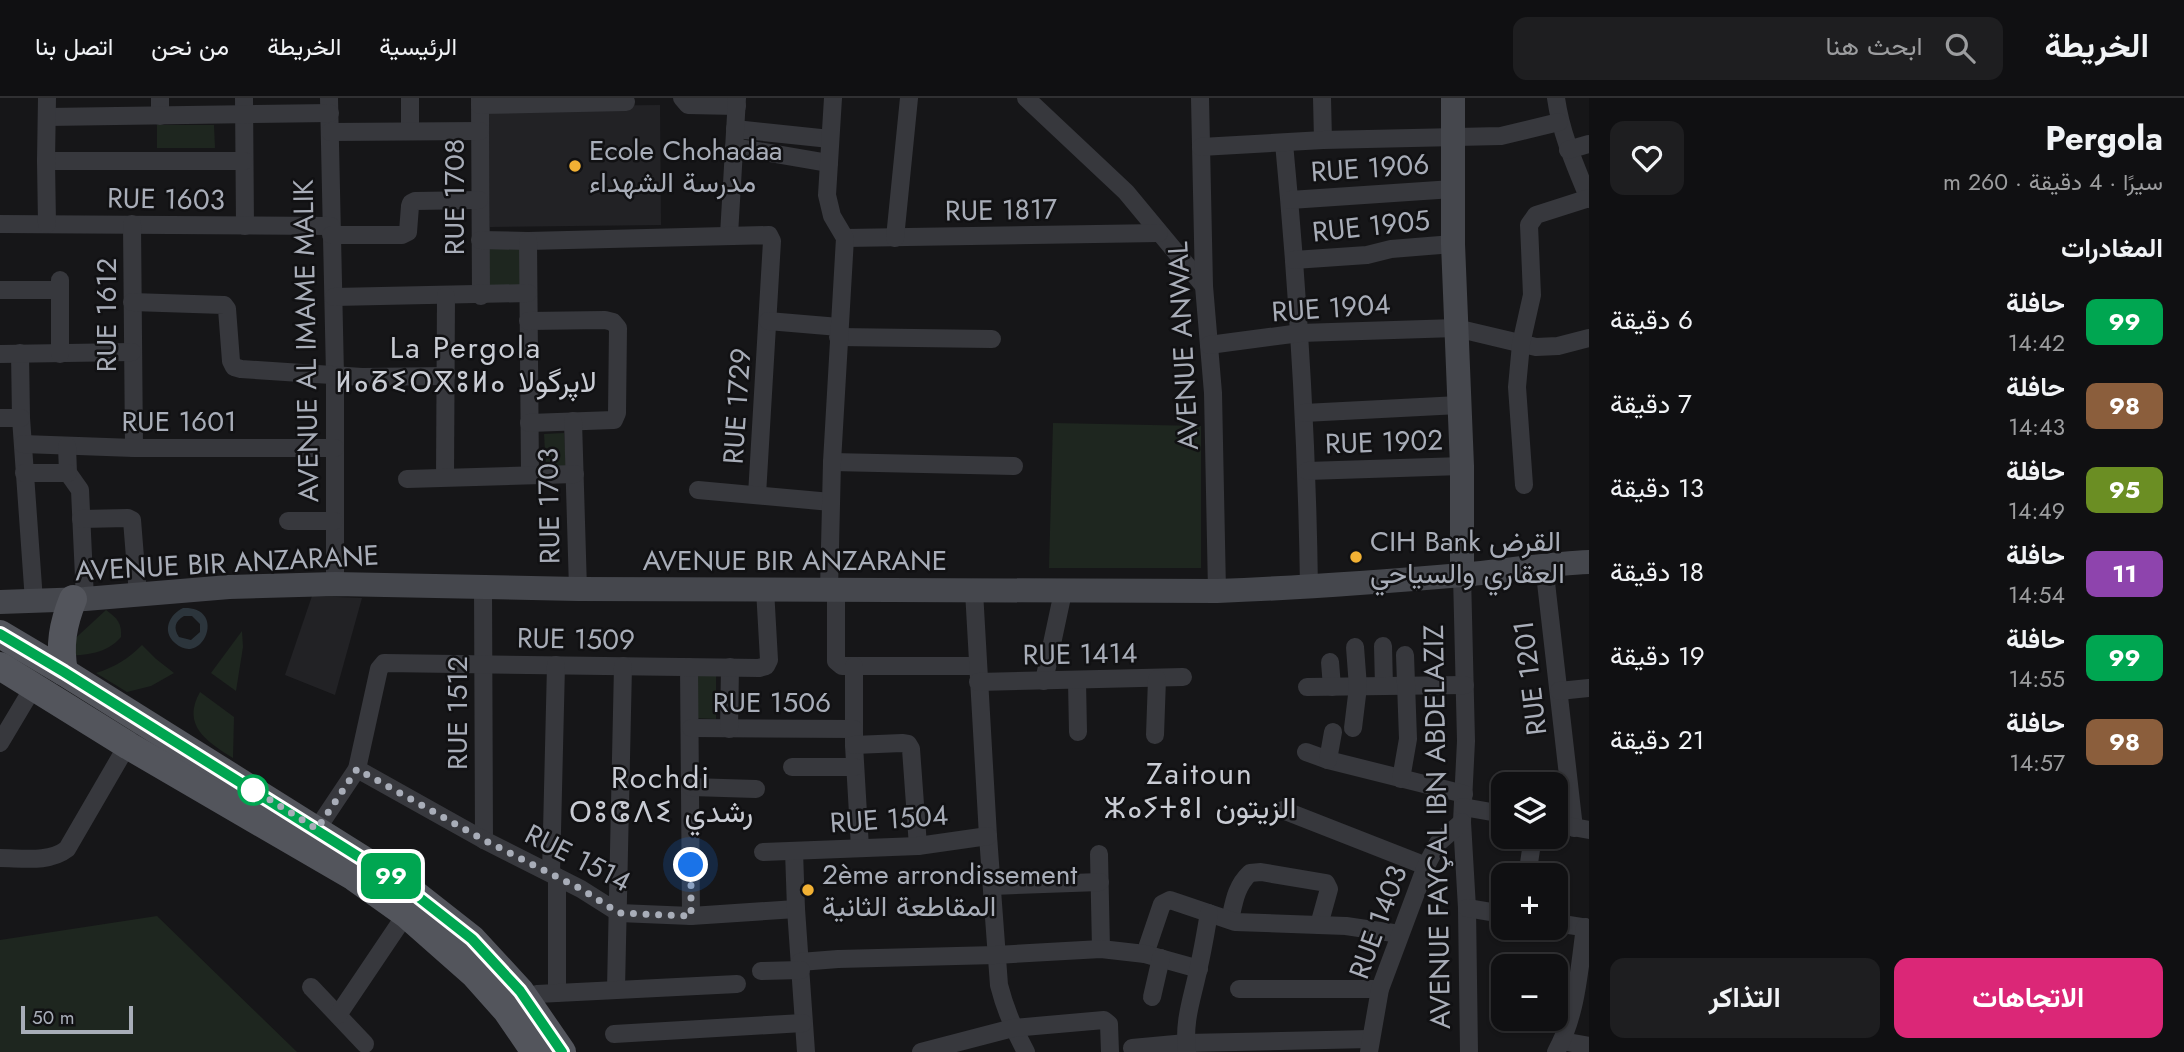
<!DOCTYPE html>
<html lang="ar">
<head>
<meta charset="utf-8">
<style>
  :root { --surface:#101012; --page:#1e1e20; --text:#f1f3f6; --muted:#9c9d9f; --line:#303032; --accent:#db2777 }
  body { margin:0; font-family:Jost,Vazirmatn,"Noto Sans Tifinagh",sans-serif; background:var(--page); color:var(--text); direction:rtl; height:100vh; display:flex; flex-direction:column; font-size:26px; white-space:nowrap }
  * { box-sizing:border-box; margin:0 }
  p { font-size:23px; color:var(--muted) }
  .icon { flex:none; width:38px; height:38px; fill:none; stroke:currentColor; stroke-width:2; stroke-linecap:round; stroke-linejoin:round }
  .map { position:relative; flex:1; overflow:hidden; direction:ltr }
  .panel { display:flex; flex-direction:column; background:var(--surface); width:595px }
  .panel>* { flex:none }
  .badge { padding:0 14px; border-radius:10px; font-size:24px; line-height:46px }
  .buttons { position:absolute; left:1491px; top:674px; display:grid; gap:14px }
  .buttons a { display:grid; place-items:center; width:77px; height:77px; border-radius:14px; background:var(--surface); box-shadow:0 2px 5px #0004,0 0 0 2px var(--line); font-size:35px }
  .scale { position:absolute; left:21px; bottom:18px; width:112px; box-sizing:border-box; padding-left:7px; border:4px solid #a8adb8; border-top:0; font-size:19px; line-height:24px; white-space:nowrap; color:#a8adb8; -webkit-text-stroke:5px #111113; paint-order:stroke }
  .you { position:absolute; width:35px; height:35px; margin:-18px; border:5px solid #fff; border-radius:50%; background:#1a73e8; box-shadow:0 0 0 10px #1a73e833 }
  .map>.badge { position:absolute; translate:-50% -50%; box-shadow:0 0 0 4px #fff }
  h2 { padding:0 21px; font-size:26px; line-height:63px }
  .round { display:grid; place-items:center; flex:none; width:74px; height:74px; border-radius:14px; background:var(--page) }
  .overview { display:flex; align-items:center; justify-content:space-between; height:119px; padding:0 21px }
  h1 { font-size:33px; font-weight:700; line-height:52px }
  .cta { display:flex; gap:14px; margin-top:auto; padding:14px 21px }
  .cta a { flex:1; height:80px; border-radius:14px; background:var(--accent); color:#fff; font-size:28px; font-weight:700; line-height:80px; text-align:center }
  .cta a+a { background:var(--page); color:var(--text) }
  ul { padding:0; list-style:none }
  li { display:flex; align-items:center; gap:21px; height:84px; padding:0 21px }
  li div { flex:1 }
  li b { display:block; font-size:26px }
  li em { font-style:normal }
  li .badge { min-width:77px; font-weight:700; text-align:center }
  header { display:flex; align-items:center; gap:42px; box-sizing:border-box; height:98px; padding:0 35px; background:var(--surface); border-bottom:2px solid var(--line) }
  header strong { font-size:33px }
  nav { display:flex; gap:38px; margin-inline-start:auto; font-size:24px }
  .search { width:490px; height:63px; background:var(--page); display:flex; align-items:center; gap:18px; box-sizing:border-box; padding:0 24px; border-radius:14px; color:var(--muted); font-size:26px }
  main { display:flex; flex:1; min-height:0 }
  .map>svg:first-child { display:block }
  .built { fill:#222225 }
  .green { fill:#1e261f }
  .water { fill:#2c353c; fill-rule:evenodd }
  .lines { fill:none; stroke-linecap:round; stroke-linejoin:round }
  .street { stroke:#37383d; stroke-width:18 }
  .secondary { stroke:#45474d; stroke-width:24 }
  .primary { stroke:#53555c; stroke-width:28 }
  .line-casing { stroke:#fff; stroke-width:16 }
  .line { stroke:#00a651; stroke-width:10 }
  .walk { stroke:#a8adb8; stroke-width:7; stroke-dasharray:0 12.6 }
  .poi-dot { fill:#f2b134; stroke:#111113; stroke-width:2.5 }
  .stop-dot { fill:#fff; stroke:#00a651; stroke-width:3.5 }
  .labels { text-anchor:middle; dominant-baseline:central; stroke-width:5; stroke-linejoin:round; paint-order:stroke }
  .poi-label { font-size:28px; fill:#a8adb8; stroke:#111113; text-anchor:start }
  .street-label { font-size:28px; fill:#a8adb8; stroke:#111113 }
  .neighbourhood-label { font-size:30px; letter-spacing:2px; fill:#c9ccd4; stroke:#111113 }
</style>
</head>
<body>
<header>
<strong>الخريطة</strong>
<div class="search"><svg class="icon" aria-label="search" viewBox="0 0 24 24"><circle cx="10" cy="10" r="6"/><path d="M15 15l6 6"/></svg>ابحث هنا</div>
<nav><a>الرئيسية</a><a>الخريطة</a><a>من نحن</a><a>اتصل بنا</a></nav>
</header>
<main>
<section class="panel">
<div class="overview"><div><h1>Pergola</h1><p>سيرًا · 4 دقيقة · 260 m</p></div><a class="round"><svg class="icon" aria-label="heart" viewBox="0 0 24 24"><path d="M12 20l-8-8c-3-5 5-10 8-4 3-6 11-1 8 4z"/></svg></a></div>
<h2>المغادرات</h2>
<ul>
<li><span class="badge" style="background:#00a651;color:#fff">99</span><div><b>حافلة</b><p>14:42</p></div><em>6 دقيقة</em></li>
<li><span class="badge" style="background:#8b5e3c;color:#fff">98</span><div><b>حافلة</b><p>14:43</p></div><em>7 دقيقة</em></li>
<li><span class="badge" style="background:#6b8e23;color:#fff">95</span><div><b>حافلة</b><p>14:49</p></div><em>13 دقيقة</em></li>
<li><span class="badge" style="background:#8e44ad;color:#fff">11</span><div><b>حافلة</b><p>14:54</p></div><em>18 دقيقة</em></li>
<li><span class="badge" style="background:#00a651;color:#fff">99</span><div><b>حافلة</b><p>14:55</p></div><em>19 دقيقة</em></li>
<li><span class="badge" style="background:#8b5e3c;color:#fff">98</span><div><b>حافلة</b><p>14:57</p></div><em>21 دقيقة</em></li>
</ul>
<div class="cta"><a>الاتجاهات</a><a>التذاكر</a></div>
</section>
<div class="map">
<svg width="1589" height="954" viewBox="0 0 1589 954">
  <rect width="100%" height="100%" fill="#161618"/>
  <g class="built">
    <path d="M 660,7 L 661,127 L 490,129 L 489,9 Z"/>
    <path d="M 312,498 L 362,500 L 335,597 L 285,577 Z"/>
  </g>
  <g class="green">
    <path d="M 157,27 L 214,27 L 215,50 L 157,50 Z"/>
    <path d="M 487,149 L 521,149 L 520,188 L 486,187 Z"/>
    <path d="M 1053,325 L 1201,328 L 1201,470 L 1049,470 Z"/>
    <path d="M 564,335 L 566,369 L 546,370 L 544,336 Z"/>
    <path d="M 106,512 C 117,520 122,525 121,539 C 106,556 87,557 64,558 L 67,548 Z"/>
    <path d="M 242,533 L 243,549 L 236,593 L 211,575 Z"/>
    <path d="M 142,547 L 156,561 L 174,575 L 151,588 L 127,594 L 96,575 C 115,569 128,561 142,547 Z"/>
    <path d="M 694,574 L 716,574 L 716,621 L 694,620 Z"/>
    <path d="M 200,594 L 234,619 L 233,660 C 207,644 181,627 200,594 Z"/>
    <path d="M 157,818 L 297,954 L 0,954 L 0,842 Z"/>
  </g>
  <path class="water" d="M 183,510 C 228,508 203,570 175,545 C 161,533 170,516 183,510 ZM 184,518 L 192,518 L 200,526 L 200,534 L 191,542 L 179,539 C 173,530 175,523 184,518 Z"/>
  <g class="lines">
    <g class="street">
      <path d="M 160,0 L 160,18"/>
      <path d="M 244,0 L 245,128"/>
      <path d="M 329,0 L 335,277 L 335,486"/>
      <path d="M 480,0 L 481,198"/>
      <path d="M 682,0 L 688,7 L 737,8"/>
      <path d="M 1026,0 L 1126,94 L 1204,188"/>
      <path d="M 1200,0 L 1204,188 L 1213,295 L 1217,493"/>
      <path d="M 1322,0 L 1323,42"/>
      <path d="M 1556,0 C 1561,36 1575,67 1589,101"/>
      <path d="M 480,7 L 626,4"/>
      <path d="M 47,19 L 330,15"/>
      <path d="M 735,31 L 830,41"/>
      <path d="M 410,33 L 410,0"/>
      <path d="M 330,34 L 480,33"/>
      <path d="M 1284,45 C 1298,193 1307,341 1309,490"/>
      <path d="M 734,49 L 829,65"/>
      <path d="M 1201,49 L 1323,42 L 1501,38 L 1559,24"/>
      <path d="M 1568,52 L 1589,46"/>
      <path d="M 46,63 L 244,63"/>
      <path d="M 1290,102 L 1453,91"/>
      <path d="M 0,126 L 331,128"/>
      <path d="M 47,126 L 46,63 L 47,0"/>
      <path d="M 132,126 L 134,350"/>
      <path d="M 331,137 L 402,137 L 408,134 L 410,108 L 411,105 L 415,103 L 479,102"/>
      <path d="M 729,137 L 737,0"/>
      <path d="M 845,140 L 1159,135"/>
      <path d="M 895,140 L 909,0"/>
      <path d="M 480,142 L 528,143 L 769,137 L 772,143 L 757,397"/>
      <path d="M 528,143 L 530,376"/>
      <path d="M 1294,162 L 1367,157 L 1391,151 L 1453,146"/>
      <path d="M 0,192 L 60,192"/>
      <path d="M 334,199 L 528,195"/>
      <path d="M 132,204 L 224,207 L 227,211 L 231,263 L 234,269 L 241,271 L 362,279 L 446,278"/>
      <path d="M 528,223 L 605,222 L 613,224 L 618,230 L 617,315 L 614,322 L 529,325"/>
      <path d="M 768,223 L 839,229"/>
      <path d="M 838,239 L 992,241"/>
      <path d="M 1209,247 L 1300,235 L 1456,230 L 1536,249 L 1558,248 L 1589,240"/>
      <path d="M 20,255 L 21,320 L 34,503"/>
      <path d="M 0,256 L 132,254"/>
      <path d="M 60,256 L 60,182"/>
      <path d="M 1304,315 L 1459,307"/>
      <path d="M 0,320 L 21,320"/>
      <path d="M 573,323 L 578,491"/>
      <path d="M 23,346 L 134,350 L 335,350"/>
      <path d="M 67,348 L 68,375 L 80,392 L 85,501"/>
      <path d="M 832,364 L 1014,368"/>
      <path d="M 1307,373 L 1462,368"/>
      <path d="M 24,375 L 68,375"/>
      <path d="M 445,379 L 446,198"/>
      <path d="M 407,381 L 575,376"/>
      <path d="M 1524,387 L 1517,289 L 1521,246 L 1532,197 L 1529,127 L 1536,117 L 1589,100"/>
      <path d="M 698,392 L 831,404"/>
      <path d="M 81,421 L 128,420 L 132,422 L 138,497"/>
      <path d="M 288,423 L 334,423"/>
      <path d="M 1544,467 L 1574,730"/>
      <path d="M 1462,477 L 1466,643 L 1462,724 L 1467,810 L 1469,954"/>
      <path d="M 483,489 L 484,742"/>
      <path d="M 829,492 L 832,364 L 845,140 L 832,118 L 827,97 L 833,0"/>
      <path d="M 836,493 L 836,563 L 842,568 L 978,568"/>
      <path d="M 974,493 L 988,738 L 999,887 C 1005,911 1014,932 1026,954"/>
      <path d="M 1383,548 L 1384,588"/>
      <path d="M 1330,564 L 1332,589"/>
      <path d="M 854,568 L 854,647 L 860,750"/>
      <path d="M 689,569 L 691,818"/>
      <path d="M 1044,583 L 1063,494"/>
      <path d="M 1077,583 L 1078,634"/>
      <path d="M 978,584 L 1183,579"/>
      <path d="M 1307,589 L 1465,587"/>
      <path d="M 1559,593 L 1589,590"/>
      <path d="M 691,630 L 854,631"/>
      <path d="M 1353,630 L 1358,589 L 1355,549"/>
      <path d="M 729,631 L 730,569"/>
      <path d="M 1155,637 L 1157,581"/>
      <path d="M 0,645 L 34,588"/>
      <path d="M 854,647 L 902,645 L 908,646 L 911,651 L 918,748"/>
      <path d="M 1306,654 L 1328,662 L 1464,696"/>
      <path d="M 1328,662 L 1333,634"/>
      <path d="M 792,669 L 854,669"/>
      <path d="M 357,671 L 484,742 L 581,791 L 619,815 L 691,818 L 796,811"/>
      <path d="M 1401,681 L 1408,641 L 1405,557"/>
      <path d="M 691,689 L 756,691"/>
      <path d="M 1463,709 L 1503,716"/>
      <path d="M 1283,712 L 1426,768"/>
      <path d="M 1556,726 L 1589,732"/>
      <path d="M 317,731 L 357,671 L 379,571 L 384,565 L 759,570 L 766,568 L 769,562 L 765,491"/>
      <path d="M 794,753 L 796,811 L 806,954"/>
      <path d="M 763,754 L 918,748 L 988,738"/>
      <path d="M 1099,756 L 1101,851"/>
      <path d="M 0,760 C 22,760 49,765 67,751 L 121,658 L 129,648"/>
      <path d="M 1528,772 L 1533,738"/>
      <path d="M 551,775 L 556,567"/>
      <path d="M 557,779 L 557,895"/>
      <path d="M 992,788 L 1100,784"/>
      <path d="M 1467,810 L 1503,816"/>
      <path d="M 1230,822 C 1234,804 1236,788 1250,775 L 1261,774 L 1326,785 L 1329,791 L 1319,827"/>
      <path d="M 1556,825 L 1589,830"/>
      <path d="M 1145,856 L 1162,806 L 1170,802 L 1235,824 L 1346,828 L 1400,836"/>
      <path d="M 800,864 L 838,861 L 996,857 L 1101,851 L 1145,856 L 1199,871"/>
      <path d="M 761,873 L 801,872"/>
      <path d="M 311,889 L 365,946"/>
      <path d="M 616,891 L 623,568"/>
      <path d="M 1239,891 L 1380,891"/>
      <path d="M 537,896 L 737,886"/>
      <path d="M 1152,899 L 1161,860"/>
      <path d="M 338,917 L 406,816"/>
      <path d="M 614,936 L 803,925"/>
      <path d="M 1562,943 L 1589,948"/>
      <path d="M 1132,950 L 1186,945 L 1370,941"/>
      <path d="M 921,954 L 1013,930 L 1104,922 L 1109,926 L 1110,954"/>
      <path d="M 1187,954 C 1183,921 1193,899 1199,868 C 1203,851 1206,832 1209,815"/>
      <path d="M 1369,954 L 1380,891 L 1426,768 L 1438,745 L 1462,724"/>
      <path d="M 1556,954 C 1577,916 1579,872 1585,829"/>
    </g>
    <g class="secondary">
      <path d="M 1453,0 L 1453,146 L 1462,368 L 1462,477"/>
      <path d="M 0,504 L 85,501 L 229,489 L 335,486 L 578,491 L 1217,493 C 1299,490 1380,484 1462,477 C 1504,473 1546,466 1589,464"/>
    </g>
    <g class="primary">
      <path d="M 0,536 L 64,574 L 402,786 L 472,841 L 520,893 L 562,954"/>
      <path d="M 0,568 L 129,648 L 354,779 L 406,816 L 474,876 L 507,913 L 535,954"/>
      <path d="M 64,574 C 59,547 63,526 73,501"/>
    </g>
  </g>
  <g class="lines">
    <defs>
      <path id="line" d="M 0,536 L 64,574 L 402,786 L 472,841 L 520,893 L 562,954"/>
    </defs>
    <use href="#line" class="line-casing"/>
    <use href="#line" class="line"/>
    <path class="walk" d="M 253,692 L 251,690 L 317,731 L 357,671 L 484,742 L 581,791 L 619,815 L 691,818 L 691,767"/>
  </g>
  <g class="poi-dot">
    <circle cx="575" cy="68" r="7"/>
    <circle cx="1356" cy="459" r="7"/>
    <circle cx="808" cy="792" r="7"/>
  </g>
  <circle class="stop-dot" cx="253" cy="692" r="14"/>
  <g class="labels">
    <g class="poi-label">
      <text x="589" y="52">Ecole Chohadaa<tspan x="589" dy="32">مدرسة الشهداء</tspan></text>
      <text x="1370" y="443">CIH Bank القرض<tspan x="1370" dy="32">العقاري والسياحي</tspan></text>
      <text x="822" y="776">2ème arrondissement<tspan x="822" dy="32">المقاطعة الثانية</tspan></text>
    </g>
    <g class="street-label">
      <text transform="translate(1370 70) rotate(-4)">RUE 1906</text>
      <text transform="translate(454 99) rotate(-90)">RUE 1708</text>
      <text transform="translate(166 101) rotate(1)">RUE 1603</text>
      <text transform="translate(1001 112) rotate(-1)">RUE 1817</text>
      <text transform="translate(1371 128) rotate(-6)">RUE 1905</text>
      <text transform="translate(1331 210) rotate(-4)">RUE 1904</text>
      <text transform="translate(106 217) rotate(-90)">RUE 1612</text>
      <text transform="translate(306 243) rotate(-91)">AVENUE AL IMAME MALIK</text>
      <text transform="translate(1183 248) rotate(-93)">AVENUE ANWAL</text>
      <text transform="translate(737 308) rotate(-86)">RUE 1729</text>
      <text x="179" y="323">RUE 1601</text>
      <text transform="translate(1384 344) rotate(-2)">RUE 1902</text>
      <text transform="translate(549 408) rotate(-91)">RUE 1703</text>
      <text x="795" y="462">AVENUE BIR ANZARANE</text>
      <text transform="translate(227 465) rotate(-3)">AVENUE BIR ANZARANE</text>
      <text transform="translate(576 541) rotate(1)">RUE 1509</text>
      <text transform="translate(1080 556) rotate(-1)">RUE 1414</text>
      <text transform="translate(1530 580) rotate(-97)">RUE 1201</text>
      <text x="772" y="604">RUE 1506</text>
      <text transform="translate(457 615) rotate(-90)">RUE 1512</text>
      <text transform="translate(889 721) rotate(-4)">RUE 1504</text>
      <text transform="translate(1437 729) rotate(-91)">AVENUE FAYÇAL IBN ABDELAZIZ</text>
      <text transform="translate(578 760) rotate(27)">RUE 1514</text>
      <text transform="translate(1378 824) rotate(-70)">RUE 1403</text>
    </g>
    <g class="neighbourhood-label">
      <text x="466" y="249">La Pergola<tspan x="466" dy="34">ⵍⴰⵒⵉⵔⴳⵓⵍⴰ لاپرگولا</tspan></text>
      <text x="1200" y="675">Zaitoun<tspan x="1200" dy="34">ⵣⴰⵢⵜⵓⵏ الزيتون</tspan></text>
      <text x="661" y="679">Rochdi<tspan x="661" dy="34">ⵔⵓⵛⴷⵉ رشدي</tspan></text>
    </g>
  </g>
</svg>
<div class="buttons">
<a><svg class="icon" aria-label="layers" viewBox="0 0 24 24"><path d="M12 4l9 5-9 5-9-5zM3 14l9 5 9-5"/></svg></a>
<a>+</a>
<a>−</a>
</div>
<div class="scale">50 m</div>
<div class="you" style="left:691px;top:767px"></div>
<b class="badge" style="left:391px;top:778px;background:#00a651;color:#fff">99</b>
</div>
</main>
</body>
</html>
